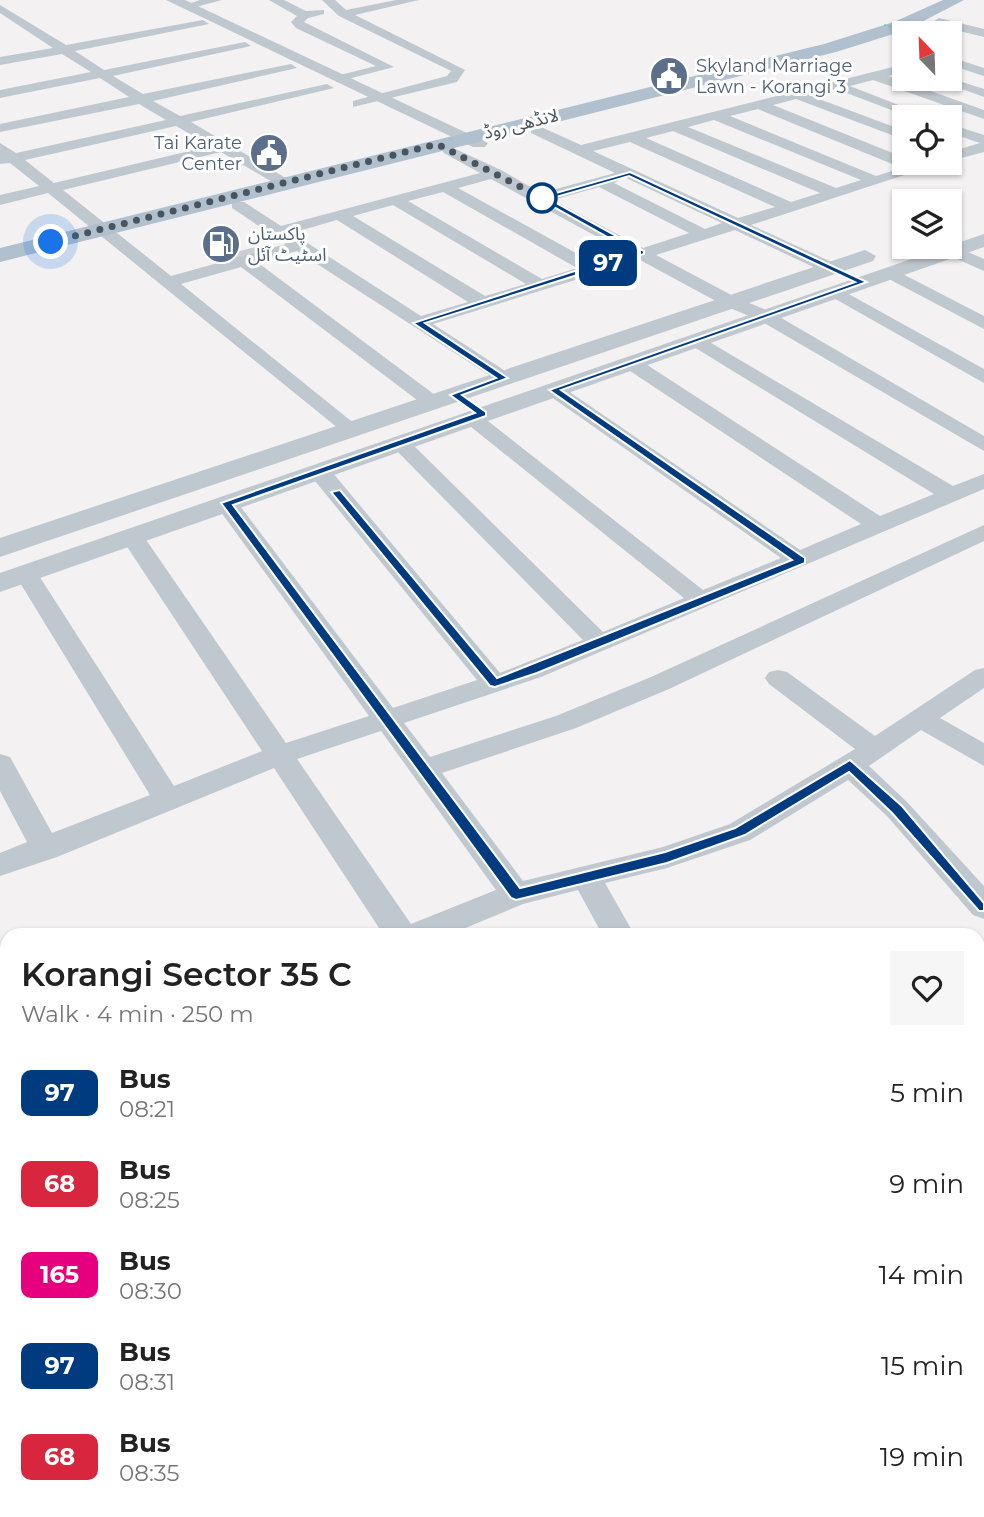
<!DOCTYPE html>
<html lang="en">
<head>
<meta charset="utf-8">
<style>
  :root { --surface:#fff; --page:#f6f6f6; --text:#222; --muted:#767676 }
  body { margin:0; font-family:Montserrat,"Noto Sans Arabic",sans-serif; background:var(--page); color:var(--text); height:100vh; display:flex; flex-direction:column; font-size:26px; white-space:nowrap }
  * { box-sizing:border-box; margin:0 }
  p { font-size:23px; color:var(--muted) }
  .icon { flex:none; width:38px; height:38px; fill:none; stroke:currentColor; stroke-width:2; stroke-linecap:round; stroke-linejoin:round }
  .map { position:relative; flex:1; overflow:hidden }
  .panel { position:absolute; left:0px; top:928px; width:985px; height:590px; display:flex; flex-direction:column; background:var(--surface); border-radius:21px 21px 0 0; box-shadow:0 2px 5px #0004 }
  .panel>* { flex:none }
  .badge { padding:0 14px; border-radius:10px; font-size:24px; line-height:46px }
  .needle { width:46px; rotate:337deg }
  .tools { position:absolute; left:892px; top:21px; display:grid; gap:14px }
  .tools a { display:grid; place-items:center; width:70px; height:70px; border-radius:0px; background:var(--surface); box-shadow:0 2px 5px #0004; font-size:35px }
  .you { position:absolute; width:35px; height:35px; margin:-18px; border:5px solid #fff; border-radius:50%; background:#1a73e8; box-shadow:0 0 0 10px #1a73e833 }
  .map>.badge { position:absolute; translate:-50% -50%; box-shadow:0 0 0 4px #fff }
  .round { display:grid; place-items:center; flex:none; width:74px; height:74px; border-radius:0px; background:var(--page) }
  .headline { display:flex; align-items:center; justify-content:space-between; height:119px; padding:0 21px }
  h1 { font-size:33px; font-weight:600; line-height:52px }
  ul { padding:0; list-style:none }
  li { display:flex; align-items:center; gap:21px; height:91px; padding:0 21px }
  li div { flex:1 }
  li b { display:block; font-size:26px }
  li em { font-style:normal }
  li .badge { min-width:77px; font-weight:700; text-align:center }
  .map>svg:first-child { display:block }
  .building { fill:#cbcdd3 }
  .lines { fill:none; stroke-linecap:round; stroke-linejoin:round }
  .minor { fill:#bfc8cf; fill-rule:evenodd }
  .tertiary { fill:#bfc8cf; fill-rule:evenodd }
  .primary { fill:#b1c0cf; fill-rule:evenodd }
  .path-bridge { stroke:#79cda3; stroke-width:2; stroke-dasharray:2.5 2; stroke-linecap:butt }
  .line { fill:#003b80; stroke:#fff; stroke-width:2 }
  .walk { stroke:#49545e; stroke-width:7; stroke-dasharray:0 12.6 }
  .stop-dot { fill:#fff; stroke:#003b80; stroke-width:3.5 }
  .labels { text-anchor:middle; dominant-baseline:central; stroke-width:6; stroke-linejoin:round; paint-order:stroke }
  .far-service-label { font-size:18px; fill:#4e5e75; stroke:#fff; text-anchor:start }
  .far-street-label { font-size:18px; fill:#49545e; stroke:#fff }
</style>
</head>
<body>
<div class="map">
<svg width="984" height="1517" viewBox="0 0 984 1517">
  <rect width="100%" height="100%" fill="#f3f1f1"/>
  <path class="building" d="M 255,247 L 267,254 L 220,267 L 210,259 Z"/>
  <g class="lines">
    <g class="minor">
      <path d="M 200,0 L 222,0 L 188,9 L 182,6 Z"/>
      <path d="M 269,0 L 284,0 L 306,11 L 324,10 L 324,14 L 308,18 L 304,22 L 394,67 L 336,82 L 336,76 L 376,66 L 296,28 L 291,22 L 297,16 Z"/>
      <path d="M 322,0 L 335,0 L 346,10 L 396,0 L 419,0 L 355,15 L 465,70 L 457,82 L 353,107 L 353,101 L 447,76 L 451,71 L 339,16 Z"/>
      <path d="M 0,5 L 66,45 L 203,20 L 209,24 L 75,51 L 104,70 L 245,42 L 251,46 L 113,76 L 143,94 L 291,64 L 297,68 L 153,101 L 180,116 L 327,84 L 334,88 L 191,122 L 291,181 L 291,187 L 281,187 L 221,152 L 63,190 L 171,276 L 286,244 L 232,208 L 232,202 L 244,202 L 281,226 L 480,173 L 444,153 L 442,150 L 449,146 L 501,170 L 541,193 L 615,173 L 531,133 L 531,127 L 541,127 L 581,145 L 905,64 L 905,72 L 888,76 L 984,110 L 984,119 L 873,80 L 850,86 L 929,117 L 910,117 L 836,89 L 811,96 L 905,131 L 905,140 L 796,99 L 773,105 L 905,158 L 905,163 L 941,163 L 751,225 L 836,264 L 839,268 L 836,272 L 824,272 L 735,230 L 656,255 L 737,298 L 771,312 L 984,436 L 984,451 L 759,320 L 725,306 L 640,260 L 433,324 L 510,374 L 513,378 L 503,384 L 297,251 L 257,262 L 439,398 L 442,402 L 432,408 L 425,406 L 241,267 L 181,284 L 361,429 L 351,435 L 344,433 L 48,193 L 0,205 L 0,195 L 39,186 L 10,163 L 0,164 L 0,143 L 16,153 L 166,120 L 139,104 L 0,132 L 0,124 L 129,97 L 100,78 L 0,98 L 0,90 L 91,72 L 62,54 L 0,65 L 0,57 L 53,48 L 0,13 ZM 758,109 L 902,168 L 876,176 L 730,116 ZM 714,120 L 861,180 L 836,188 L 688,127 ZM 176,126 L 211,146 L 54,183 L 25,160 ZM 673,131 L 820,193 L 791,202 L 646,138 ZM 630,142 L 775,207 L 738,218 L 593,151 ZM 624,177 L 722,223 L 705,229 L 614,183 ZM 491,179 L 627,253 L 594,263 L 458,188 ZM 599,187 L 689,233 L 643,248 L 553,200 ZM 443,192 L 577,268 L 542,279 L 408,201 ZM 393,205 L 526,284 L 485,296 L 353,216 ZM 337,220 L 468,302 L 421,316 L 292,233 Z"/>
      <path d="M 939,18 L 984,29 L 984,37 L 935,25 L 933,22 Z"/>
      <path d="M 950,57 L 984,68 L 984,76 L 950,65 Z"/>
      <path d="M 950,78 L 984,89 L 984,97 L 934,79 Z"/>
      <path d="M 950,124 L 984,135 L 984,152 L 950,161 L 950,152 L 980,143 L 950,133 Z"/>
      <path d="M 954,246 L 984,259 L 984,271 L 948,255 L 946,251 Z"/>
      <path d="M 891,268 L 984,316 L 984,329 L 885,277 L 882,273 L 885,269 Z"/>
      <path d="M 836,287 L 984,369 L 984,383 L 830,296 L 827,292 Z"/>
      <path d="M 696,334 L 953,486 L 984,474 L 984,489 L 541,677 L 404,723 L 430,757 L 556,716 L 651,677 L 984,525 L 984,541 L 669,689 L 576,728 L 442,773 L 523,881 L 663,847 L 730,824 L 855,749 L 769,684 L 765,678 L 769,672 L 778,670 L 787,672 L 875,736 L 975,670 L 984,668 L 984,688 L 940,718 L 984,743 L 984,766 L 921,730 L 869,766 L 907,802 L 984,886 L 984,919 L 973,915 L 887,816 L 848,780 L 750,840 L 667,868 L 605,883 L 634,934 L 602,934 L 578,890 L 523,904 L 451,934 L 383,934 L 274,768 L 57,857 L 0,876 L 0,853 L 27,842 L 0,791 L 0,754 L 10,757 L 52,833 L 150,795 L 14,573 L 18,568 L 34,568 L 174,786 L 262,751 L 120,536 L 124,531 L 140,531 L 286,743 L 369,716 L 218,508 L 215,503 L 218,498 L 234,498 L 393,708 L 477,680 L 311,476 L 308,471 L 311,466 L 327,466 L 500,673 L 583,640 L 393,447 L 389,443 L 393,439 L 407,439 L 603,632 L 684,598 L 465,422 L 462,418 L 465,414 L 479,414 L 703,590 L 781,558 L 547,394 L 544,390 L 547,386 L 561,386 L 800,550 L 861,524 L 624,367 L 621,363 L 624,359 L 638,359 L 880,516 L 934,494 L 689,344 L 687,340 ZM 381,731 L 496,890 L 411,924 L 297,759 Z"/>
      <path d="M 984,1182 L 984,1219 L 978,1221 L 978,1184 Z"/>
      <path d="M 0,1186 L 7,1188 L 7,1260 L 0,1257 Z"/>
      <path d="M 74,1510 L 118,1510 L 120,1517 L 76,1517 Z"/>
      <path d="M 524,1510 L 568,1510 L 570,1517 L 526,1517 Z"/>
      <path d="M 910,1510 L 955,1510 L 958,1517 L 913,1517 Z"/>
    </g>
    <g class="tertiary">
      <path d="M 166,0 L 185,0 L 488,143 L 485,147 L 473,147 Z"/>
      <path d="M 984,234 L 984,247 L 0,592 L 0,573 Z"/>
      <path d="M 865,250 L 876,256 L 873,261 L 0,557 L 0,538 Z"/>
    </g>
    <path class="primary" d="M 943,0 L 964,0 L 906,30 L 836,52 L 0,262 L 0,248 L 824,44 L 894,22 Z"/>
    <path class="path-bridge" d="M 884,25 L 914,33"/>
  </g>
  <path class="line" d="M 630,172 L 867,282 L 561,390 L 805,558 L 805,563 L 537,673 L 495,687 L 490,686 L 331,492 L 340,490 L 497,678 L 792,560 L 549,390 L 855,282 L 629,176 L 549,199 L 644,251 L 644,254 L 425,323 L 508,378 L 462,395 L 486,412 L 486,416 L 233,505 L 520,888 L 665,852 L 735,828 L 850,760 L 902,806 L 984,903 L 984,911 L 979,911 L 892,813 L 849,772 L 745,835 L 667,863 L 516,900 L 511,898 L 221,503 L 475,413 L 450,395 L 496,378 L 413,323 L 634,252 L 538,198 Z"/>
  <g class="lines">
    <path class="walk" d="M 51,242 L 437,144 L 542,198"/>
  </g>
  <defs>
    <symbol id="civic-disc" viewBox="-11 -11 22 22"><circle r="9.5" fill="#5c6f8a" stroke="#fff"/><path d="M-.6-6.5H3V-4.5H.6V-3L4-1V1h2V6H-6V1h2V-1L-.6-3ZM-1.2 2.5V6h2.4V2.5Z" fill="#fff"/></symbol>
    <symbol id="fuel-disc" viewBox="-11 -11 22 22"><circle r="9.5" fill="#5c6f8a" stroke="#fff"/><path d="M-5.5-6h7V0h2V4h1.3V-2.5L3-4.5l.8-.8L6-3V5H2.5V1h-1V6h-7ZM-4.2-4.7v3.2H.2V-4.7Z" fill="#fff"/></symbol>
  </defs>
  <g fill-rule="evenodd">
    <use href="#civic-disc" x="647" y="54" width="44" height="44"/>
    <use href="#civic-disc" x="247" y="131" width="44" height="44"/>
    <use href="#fuel-disc" x="199" y="222" width="44" height="44"/>
  </g>
  <circle class="stop-dot" cx="542" cy="198" r="14"/>
  <g class="labels">
    <g class="far-service-label">
      <text x="696" y="66">Skyland Marriage<tspan x="696" dy="21">Lawn - Korangi 3</tspan></text>
      <text x="242" y="143" text-anchor="end">Tai Karate<tspan x="242" dy="21">Center</tspan></text>
      <text x="248" y="234">پاکستان<tspan x="248" dy="21">اسٹیٹ آئل</tspan></text>
    </g>
    <g class="far-street-label">
      <text transform="translate(521 124) rotate(-14)">لانڈھی روڈ</text>
    </g>
  </g>
</svg>
<div class="tools">
<a><svg class="needle" viewBox="-14 -14 28 28"><path d="M0-13l5 13h-10z" fill="#e53935"/><path d="M0 13l5-13h-10z" fill="#767676"/></svg></a>
<a><svg class="icon" aria-label="locate" viewBox="0 0 24 24"><circle cx="12" cy="12" r="6"/><path d="M12 2v4M12 18v4M2 12h4M18 12h4"/></svg></a>
<a><svg class="icon" aria-label="layers" viewBox="0 0 24 24"><path d="M12 4l9 5-9 5-9-5zM3 14l9 5 9-5"/></svg></a>
</div>
<div class="you" style="left:51px;top:242px"></div>
<b class="badge" style="left:608px;top:263px;background:#003b80;color:#fff">97</b>
<section class="panel">
<div class="headline"><div><h1>Korangi Sector 35 C</h1><p>Walk · 4 min · 250 m</p></div><a class="round"><svg class="icon" aria-label="heart" viewBox="0 0 24 24"><path d="M12 20l-8-8c-3-5 5-10 8-4 3-6 11-1 8 4z"/></svg></a></div>
<ul>
<li><span class="badge" style="background:#003b80;color:#fff">97</span><div><b>Bus</b><p>08:21</p></div><em>5 min</em></li>
<li><span class="badge" style="background:#d7263d;color:#fff">68</span><div><b>Bus</b><p>08:25</p></div><em>9 min</em></li>
<li><span class="badge" style="background:#e6007e;color:#fff">165</span><div><b>Bus</b><p>08:30</p></div><em>14 min</em></li>
<li><span class="badge" style="background:#003b80;color:#fff">97</span><div><b>Bus</b><p>08:31</p></div><em>15 min</em></li>
<li><span class="badge" style="background:#d7263d;color:#fff">68</span><div><b>Bus</b><p>08:35</p></div><em>19 min</em></li>
</ul>
</section>
</div>
</body>
</html>
